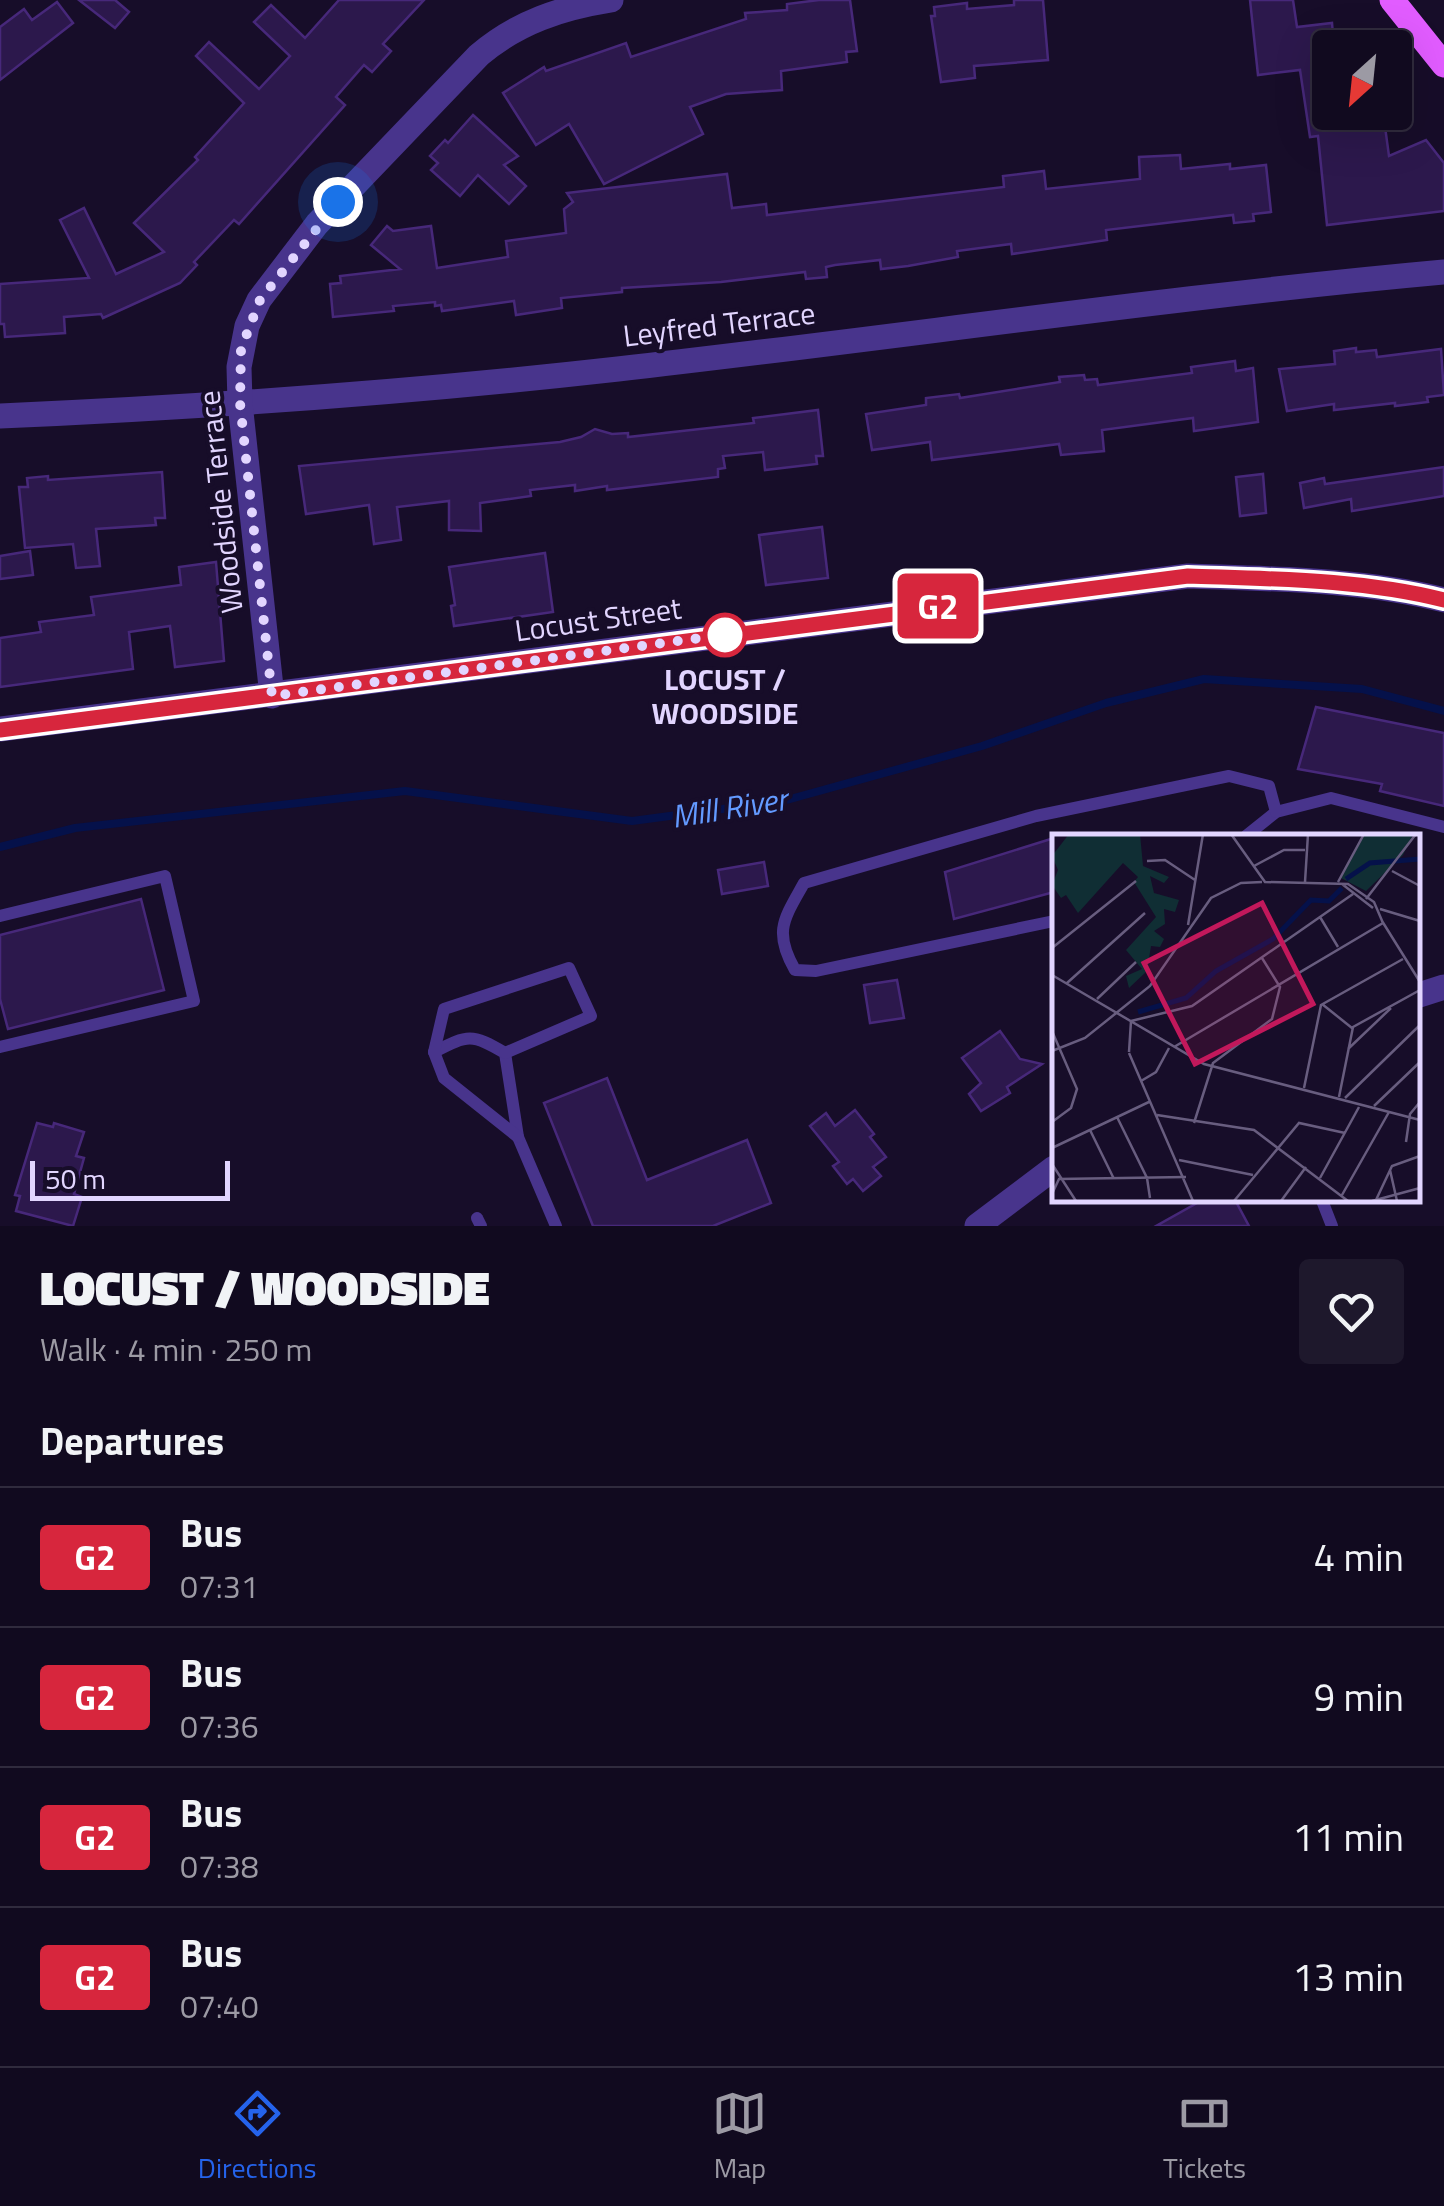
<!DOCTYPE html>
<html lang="en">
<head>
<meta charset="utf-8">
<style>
  :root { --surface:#110a1f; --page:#1e182c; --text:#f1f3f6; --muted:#9c9aa4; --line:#302b3d; --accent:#2563eb }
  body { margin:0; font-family:"Titillium Web",sans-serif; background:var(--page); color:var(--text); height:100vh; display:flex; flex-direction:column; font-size:38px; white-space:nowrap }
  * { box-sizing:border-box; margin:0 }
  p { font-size:32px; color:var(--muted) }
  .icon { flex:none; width:55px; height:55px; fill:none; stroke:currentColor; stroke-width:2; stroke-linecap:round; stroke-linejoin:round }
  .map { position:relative; height:1226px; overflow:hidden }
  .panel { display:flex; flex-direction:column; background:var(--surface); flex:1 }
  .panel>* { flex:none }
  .badge { padding:0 20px; border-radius:8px; font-size:35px; line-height:65px }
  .needle { width:65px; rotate:207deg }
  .buttons { position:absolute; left:1312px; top:30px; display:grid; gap:20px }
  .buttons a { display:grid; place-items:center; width:100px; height:100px; border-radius:10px; background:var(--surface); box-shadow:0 10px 40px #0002,0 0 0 2px var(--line); font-size:50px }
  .scale { position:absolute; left:30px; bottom:25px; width:200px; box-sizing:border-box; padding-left:10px; border:5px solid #e2d5ff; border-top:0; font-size:28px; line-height:35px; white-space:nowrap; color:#e2d5ff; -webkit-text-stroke:8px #170d29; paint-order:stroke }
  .you { position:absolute; width:50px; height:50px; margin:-25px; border:8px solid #fff; border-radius:50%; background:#1a73e8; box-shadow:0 0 0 15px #1a73e833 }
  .map>.badge { position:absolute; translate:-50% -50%; box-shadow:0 0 0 5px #fff }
  h2 { padding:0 40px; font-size:38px; line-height:90px }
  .round { display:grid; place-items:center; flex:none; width:105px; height:105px; border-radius:10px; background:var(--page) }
  .overview { display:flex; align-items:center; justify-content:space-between; height:170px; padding:0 40px }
  h1 { font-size:48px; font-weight:800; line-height:75px }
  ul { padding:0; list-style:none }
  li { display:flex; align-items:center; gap:30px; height:140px; padding:0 40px; border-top:2px solid var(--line) }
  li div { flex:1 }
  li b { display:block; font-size:38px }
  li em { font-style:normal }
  li .badge { min-width:110px; font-weight:700; text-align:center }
  .dock { display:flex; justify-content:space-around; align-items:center; height:140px; border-top:2px solid var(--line); background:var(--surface); font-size:28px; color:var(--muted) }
  .dock a { display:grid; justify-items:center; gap:5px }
  .dock .on { color:var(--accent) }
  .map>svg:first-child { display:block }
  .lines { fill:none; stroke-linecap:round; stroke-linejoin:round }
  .stream { stroke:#05114a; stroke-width:8 }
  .building { fill:#2c184c; stroke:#47287a; stroke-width:2.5 }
  .service { stroke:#48348c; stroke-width:12 }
  .minor { stroke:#48348c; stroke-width:25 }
  .tertiary { stroke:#48348c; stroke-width:25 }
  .primary { stroke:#e15cff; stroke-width:25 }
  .line-casing { stroke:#fff; stroke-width:22 }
  .line { stroke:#d7263d; stroke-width:15 }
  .walk { stroke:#e2d5ff; stroke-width:10; stroke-dasharray:0 18 }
  .stop-dot { fill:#fff; stroke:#d7263d; stroke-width:5 }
  .labels { text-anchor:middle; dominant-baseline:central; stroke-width:8; stroke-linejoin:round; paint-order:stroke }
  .street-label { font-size:30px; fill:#e2d5ff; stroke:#170d29 }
  .stop-label { font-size:30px; font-weight:bold; fill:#e2d5ff; stroke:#170d29 }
  .water-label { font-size:32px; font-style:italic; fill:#639aff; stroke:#170d29 }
  .inset-river { fill:none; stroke:#05114a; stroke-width:5 }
  .inset-road { fill:none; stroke:#685d7f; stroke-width:2.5 }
  .view { fill:#c2185b; fill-opacity:0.15; stroke:#c2185b; stroke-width:5 }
  .inset-edge { fill:none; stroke:#e2d5ff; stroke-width:5 }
</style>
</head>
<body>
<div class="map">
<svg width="1444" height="1226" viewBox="0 0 1444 1226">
  <rect width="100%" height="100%" fill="#170d29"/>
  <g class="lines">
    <path class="stream" d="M 0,847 L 75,828 L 405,791 L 632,821 L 783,801 L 982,746 L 1106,703 L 1204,679 L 1362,689 L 1444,711"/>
  </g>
  <g class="building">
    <path d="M 79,0 L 115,0 L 129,12 L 115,28 Z"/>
    <path d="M 339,0 L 424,0 L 383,44 L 391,51 L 372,72 L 364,65 L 336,97 L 345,105 L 239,224 L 234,220 L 194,262 L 197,265 L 180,283 L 103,318 L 101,314 L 64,317 L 65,333 L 5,337 L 4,324 L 0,324 L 0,284 L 89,278 L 60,220 L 84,208 L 116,274 L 164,252 L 134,223 L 198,160 L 195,157 L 244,103 L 196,56 L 209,42 L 259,89 L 290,56 L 254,22 L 271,5 L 305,38 Z"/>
    <path d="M 819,0 L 850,0 L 857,51 L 846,52 L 847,62 L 781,71 L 782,90 L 726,94 L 690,107 L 703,134 L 604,184 L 569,124 L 536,145 L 503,93 L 544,67 L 546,71 L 626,43 L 631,57 L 746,19 L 745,13 L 787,10 L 787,4 Z"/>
    <path d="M 1014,0 L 1043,0 L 1048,60 L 974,66 L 975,78 L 941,82 L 931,16 L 935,16 L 934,7 L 967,3 L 967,9 L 1014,5 Z"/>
    <path d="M 1250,0 L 1293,0 L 1297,27 L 1332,23 L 1334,48 L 1330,48 L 1330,112 L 1383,112 L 1389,156 L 1426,140 L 1444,163 L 1444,211 L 1327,225 L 1318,136 L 1310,137 L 1300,70 L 1258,75 Z"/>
    <path d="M 57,2 L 73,23 L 0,80 L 0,27 L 24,9 L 32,20 Z"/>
    <path d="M 473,115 L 518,156 L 504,165 L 526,186 L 509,204 L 478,175 L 460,196 L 431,170 L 438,163 L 430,156 L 445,140 L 448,143 Z"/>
    <path d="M 1180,155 L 1181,169 L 1230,164 L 1230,169 L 1266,165 L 1271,212 L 1253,214 L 1254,221 L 1234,223 L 1233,215 L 1106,230 L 1107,240 L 1012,254 L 1011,244 L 957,251 L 958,257 L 908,266 L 881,269 L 880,260 L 835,265 L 826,267 L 827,277 L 806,279 L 805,272 L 721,282 L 622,288 L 622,292 L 561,298 L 562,308 L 516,315 L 514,301 L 442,311 L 441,305 L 435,306 L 435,302 L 393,306 L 394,311 L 333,317 L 330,284 L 341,283 L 340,276 L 400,269 L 371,245 L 387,226 L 393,231 L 431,226 L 437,268 L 508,257 L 506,241 L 566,233 L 564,209 L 573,202 L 567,193 L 727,174 L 732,208 L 766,204 L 767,215 L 1004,187 L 1003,176 L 1044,171 L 1046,189 L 1140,179 L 1139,157 Z"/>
    <path d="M 1356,348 L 1356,352 L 1376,350 L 1377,357 L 1441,349 L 1444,395 L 1427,397 L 1428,402 L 1395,406 L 1395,403 L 1334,410 L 1334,404 L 1287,411 L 1279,369 L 1335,364 L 1334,351 Z"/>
    <path d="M 1235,361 L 1236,371 L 1253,368 L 1258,422 L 1194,431 L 1193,418 L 1102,430 L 1104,451 L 1061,455 L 1059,444 L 932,460 L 930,442 L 872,450 L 866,414 L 926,405 L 926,398 L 959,394 L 960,398 L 1060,382 L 1059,377 L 1084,375 L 1085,380 L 1097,379 L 1098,385 L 1192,373 L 1191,367 Z"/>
    <path d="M 818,410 L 823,456 L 816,456 L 817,464 L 765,470 L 763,452 L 723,456 L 725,468 L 718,469 L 718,477 L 607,490 L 607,486 L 575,491 L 575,485 L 530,490 L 531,496 L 480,503 L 481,531 L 449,530 L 449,501 L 397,507 L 401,540 L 374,544 L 369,505 L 306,514 L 299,466 L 560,442 L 581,437 L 595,429 L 612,434 L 628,433 L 628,437 L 754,423 L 753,418 Z"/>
    <path d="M 1444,467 L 1444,496 L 1352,511 L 1351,499 L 1304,508 L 1300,483 L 1324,478 L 1325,484 Z"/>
    <path d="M 162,472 L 165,518 L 155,518 L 156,525 L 96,529 L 100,566 L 76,568 L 73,544 L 25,548 L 19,487 L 28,487 L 27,478 L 48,476 L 48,480 Z"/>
    <path d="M 1263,474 L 1266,513 L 1240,516 L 1236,477 Z"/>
    <path d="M 822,527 L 828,578 L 766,585 L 759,535 Z"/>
    <path d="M 30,551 L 33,575 L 0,579 L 0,556 Z"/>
    <path d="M 545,553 L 553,612 L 454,626 L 451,606 L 455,605 L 449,567 Z"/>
    <path d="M 216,562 L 224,661 L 175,667 L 170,626 L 129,632 L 133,669 L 0,687 L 0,638 L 41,632 L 39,622 L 94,615 L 91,597 L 181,585 L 179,567 Z"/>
    <path d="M 1316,707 L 1444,733 L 1444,806 L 1380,791 L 1382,784 L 1298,769 Z"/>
    <path d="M 1054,838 L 1054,892 L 954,919 L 945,872 Z"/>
    <path d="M 764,862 L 768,886 L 722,894 L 718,870 Z"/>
    <path d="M 141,899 L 164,990 L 8,1029 L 0,999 L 0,935 Z"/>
    <path d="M 897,980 L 904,1018 L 870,1023 L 864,985 Z"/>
    <path d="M 1000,1031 L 1020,1059 L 1042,1064 L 1007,1087 L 1010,1093 L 981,1111 L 969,1094 L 981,1083 L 962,1058 Z"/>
    <path d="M 607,1078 L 647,1180 L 747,1140 L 771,1203 L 713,1226 L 593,1226 L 544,1103 Z"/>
    <path d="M 855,1110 L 874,1134 L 870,1137 L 886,1157 L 873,1167 L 881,1176 L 863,1191 L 853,1179 L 847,1184 L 833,1166 L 839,1162 L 810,1126 L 826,1113 L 835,1126 Z"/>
    <path d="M 37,1123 L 53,1127 L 54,1123 L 84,1132 L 76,1156 L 84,1158 L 74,1194 L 82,1197 L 73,1226 L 16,1211 L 20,1196 L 15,1195 Z"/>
    <path d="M 1206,1198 L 1234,1198 L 1249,1226 L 1156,1226 Z"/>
  </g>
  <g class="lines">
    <g class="service">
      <path d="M 1246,836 L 1276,812 L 1331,798 L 1444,827"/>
      <path d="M 0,916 L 165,876 L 194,1001 L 0,1047"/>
      <path d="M 1054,921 L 816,971 L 795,970 C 773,931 784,919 804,883 L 1036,816 L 1229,776 L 1269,786 L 1276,812"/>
      <path d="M 434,1052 C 468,1035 471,1033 505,1053 L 518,1137 L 556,1226"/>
      <path d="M 505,1053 L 591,1016 L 569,968 L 444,1009 L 434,1052 L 444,1078 L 518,1137"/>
      <path d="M 1321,1198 L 1332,1226"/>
      <path d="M 477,1218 L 481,1226"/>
    </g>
    <g class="minor">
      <path d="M 0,416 C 207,407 413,392 618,369 C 894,338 1168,297 1444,272"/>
      <path d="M 272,696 L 240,403 L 239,367 L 247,326 L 259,300 L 317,224 L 479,55 C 518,22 561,8 611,0"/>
    </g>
    <g class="tertiary">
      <path d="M 0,729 L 1188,576 C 1273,579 1361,579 1444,600"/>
      <path d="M 1416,996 L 1444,987"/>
      <path d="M 977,1226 L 1054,1168"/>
    </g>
    <path class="primary" d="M 1392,0 L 1444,65"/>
  </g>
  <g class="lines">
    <defs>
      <path id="line" d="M 0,730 L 1188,576 C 1273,579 1361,579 1444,600"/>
    </defs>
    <use href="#line" class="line-casing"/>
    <use href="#line" class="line"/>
    <path class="walk" d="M 338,202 L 260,300 L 241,349 L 240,403 L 272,696 L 730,634 L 725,635"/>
  </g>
  <circle class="stop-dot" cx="725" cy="635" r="20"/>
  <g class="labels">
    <g class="street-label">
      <text transform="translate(719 324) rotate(-7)">Leyfred Terrace</text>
      <text transform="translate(220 502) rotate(-96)">Woodside Terrace</text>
      <text transform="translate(598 619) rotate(-8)">Locust Street</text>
    </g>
    <g class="stop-label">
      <text x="725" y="679">LOCUST /<tspan x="725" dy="34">WOODSIDE</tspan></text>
    </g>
    <g class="water-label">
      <text transform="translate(729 807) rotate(-9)">Mill River</text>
    </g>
  </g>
  <g transform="translate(1052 834)">
    <rect width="368" height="368" fill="#170d29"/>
    <path d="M 17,0 L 88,0 L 91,32 L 117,43 L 112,49 L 98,42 L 102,59 L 127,66 L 123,78 L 112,75 L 113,90 L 102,97 L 112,105 L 108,113 L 99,112 L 95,137 L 77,154 L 74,142 L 90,135 L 74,116 L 104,83 L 82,48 L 86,43 L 71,29 L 26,79 L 14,61 L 9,64 L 0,51 L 6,36 L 0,22 ZM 313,0 L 361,0 L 351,21 L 314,57 L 289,44 Z" fill="#102e34"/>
    <path class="inset-river" d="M 294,45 L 318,29 L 368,25M 86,178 L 134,164 L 164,137 L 221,105 L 259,66 L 277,67 L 290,54"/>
    <path class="inset-road" d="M 179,0 L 213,48 L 296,50 L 322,68 L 331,89M 95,27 L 113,26 L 143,46M 202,32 L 232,16 L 253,16M 340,37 L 368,52M 253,48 L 256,0M 286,48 L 312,0M 290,50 L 321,74M 314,65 L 364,0M 328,75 L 368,87M 268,83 L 286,113M 330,87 L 368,148M 136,91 L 151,0M 0,114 L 84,47M 0,141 L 152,230 L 368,286M 15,149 L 93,79M 45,165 L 84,128M 270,170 L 300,194M 0,197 L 25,255 L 19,274 L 0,288M 122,213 L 331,89M 296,215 L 339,174M 0,217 L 33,204 L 98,152 L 159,64 L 189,49 L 210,48M 77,218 L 79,187 L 140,172 L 301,60M 77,219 L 141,367M 89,247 L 104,238 L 117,214M 252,254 L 269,171 L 351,125M 287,263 L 301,193 L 368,156M 293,264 L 368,191M 322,272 L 368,228M 105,281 L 202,296 L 296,367M 65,283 L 95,344 L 98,364M 142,289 L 161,229 L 220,185 L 228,153 L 210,124M 38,296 L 62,345M 354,308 L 358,280 L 368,268M 0,314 L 99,267M 127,326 L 201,341M 0,330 L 24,367M 338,336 L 345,367M 268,344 L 307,273M 0,360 L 7,345 L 134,343M 290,361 L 337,278M 324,366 L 340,332 L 368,322M 182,367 L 247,289 L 293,299M 229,367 L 254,333M 320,367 L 368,354"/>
    <path class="view" d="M 210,69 L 261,170 L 143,230 L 92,129 Z"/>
    <rect width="368" height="368" class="inset-edge"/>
  </g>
</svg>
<div class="buttons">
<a><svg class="needle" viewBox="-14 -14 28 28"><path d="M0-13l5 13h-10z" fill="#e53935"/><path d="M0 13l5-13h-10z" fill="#9c9aa4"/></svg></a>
</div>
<div class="scale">50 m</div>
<div class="you" style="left:338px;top:202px"></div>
<b class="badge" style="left:938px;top:606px;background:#d7263d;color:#fff">G2</b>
</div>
<section class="panel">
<div class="overview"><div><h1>LOCUST / WOODSIDE</h1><p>Walk · 4 min · 250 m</p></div><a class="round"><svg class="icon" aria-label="heart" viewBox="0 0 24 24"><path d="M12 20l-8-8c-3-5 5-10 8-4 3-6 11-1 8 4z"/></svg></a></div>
<h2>Departures</h2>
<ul>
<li><span class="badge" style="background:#d7263d;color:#fff">G2</span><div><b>Bus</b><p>07:31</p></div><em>4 min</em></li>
<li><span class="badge" style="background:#d7263d;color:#fff">G2</span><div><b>Bus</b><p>07:36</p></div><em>9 min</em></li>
<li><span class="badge" style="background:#d7263d;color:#fff">G2</span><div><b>Bus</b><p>07:38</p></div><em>11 min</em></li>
<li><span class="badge" style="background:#d7263d;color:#fff">G2</span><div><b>Bus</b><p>07:40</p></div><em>13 min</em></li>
</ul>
</section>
<nav class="dock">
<a class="on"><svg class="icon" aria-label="directions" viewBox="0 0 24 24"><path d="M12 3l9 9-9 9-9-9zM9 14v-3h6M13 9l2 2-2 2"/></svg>Directions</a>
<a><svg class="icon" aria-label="map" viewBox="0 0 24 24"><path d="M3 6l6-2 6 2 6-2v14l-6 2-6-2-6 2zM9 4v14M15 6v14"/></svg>Map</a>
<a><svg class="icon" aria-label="tickets" viewBox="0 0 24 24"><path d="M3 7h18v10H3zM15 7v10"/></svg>Tickets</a>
</nav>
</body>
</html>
